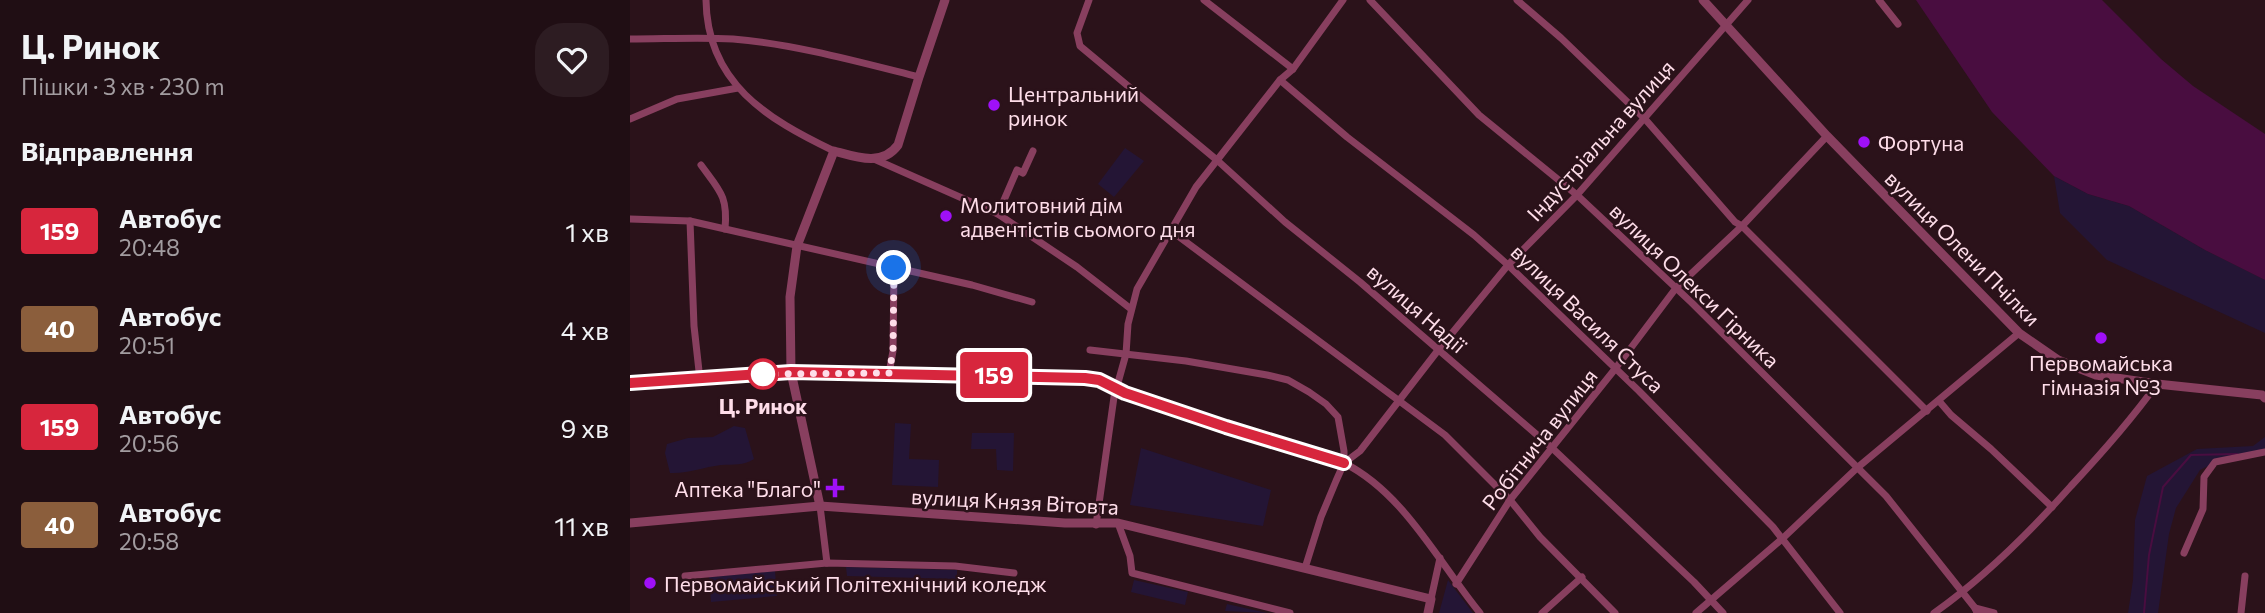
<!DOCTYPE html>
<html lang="uk">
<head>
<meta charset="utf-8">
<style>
  :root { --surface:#200e14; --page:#2d1c22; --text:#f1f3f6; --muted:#a29ca0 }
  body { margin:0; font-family:Commissioner,sans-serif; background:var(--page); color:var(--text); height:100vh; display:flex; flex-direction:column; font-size:26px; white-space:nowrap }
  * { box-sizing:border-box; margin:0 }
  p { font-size:23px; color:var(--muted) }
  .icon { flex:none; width:38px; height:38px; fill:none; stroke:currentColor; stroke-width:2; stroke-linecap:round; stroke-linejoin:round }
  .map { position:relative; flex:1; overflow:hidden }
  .sheet { display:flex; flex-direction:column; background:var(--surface); width:630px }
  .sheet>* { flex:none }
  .badge { padding:0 14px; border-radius:5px; font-size:24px; line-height:46px }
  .you { position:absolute; width:35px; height:35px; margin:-18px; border:5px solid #fff; border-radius:50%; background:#1a73e8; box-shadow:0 0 0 10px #1a73e833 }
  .map>.badge { position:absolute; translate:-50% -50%; box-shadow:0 0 0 4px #fff }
  h2 { padding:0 21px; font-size:26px; line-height:63px }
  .round { display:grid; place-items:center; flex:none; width:74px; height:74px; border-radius:28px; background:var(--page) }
  .overview { display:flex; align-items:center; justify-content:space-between; height:119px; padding:0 21px }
  h1 { font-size:33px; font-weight:700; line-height:52px }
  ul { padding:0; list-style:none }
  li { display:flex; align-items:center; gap:21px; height:98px; padding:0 21px }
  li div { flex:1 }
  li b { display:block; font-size:26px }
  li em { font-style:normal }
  li .badge { min-width:77px; font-weight:700; text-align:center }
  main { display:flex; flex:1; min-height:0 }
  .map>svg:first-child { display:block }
  .green { fill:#241535 }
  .water { fill:#490d40 }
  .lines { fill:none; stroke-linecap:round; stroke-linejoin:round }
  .stream { stroke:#490d40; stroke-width:2 }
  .minor { stroke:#883f5f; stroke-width:7 }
  .tertiary { stroke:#883f5f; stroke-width:9 }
  .line-casing { stroke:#fff; stroke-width:16 }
  .line { stroke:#d7263d; stroke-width:10 }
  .walk { stroke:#fedde9; stroke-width:7; stroke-dasharray:0 12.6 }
  .poi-dot { fill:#9f10f7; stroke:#2b121a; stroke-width:2.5 }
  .stop-dot { fill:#fff; stroke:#d7263d; stroke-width:3.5 }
  .labels { text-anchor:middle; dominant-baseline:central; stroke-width:5; stroke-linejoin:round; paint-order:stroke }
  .poi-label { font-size:21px; fill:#fedde9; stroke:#2b121a; text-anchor:start }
  .street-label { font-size:21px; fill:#fedde9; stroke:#2b121a }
  .stop-label { font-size:21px; font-weight:bold; fill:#fedde9; stroke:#2b121a }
</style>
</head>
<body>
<main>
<section class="sheet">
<div class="overview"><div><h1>Ц. Ринок</h1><p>Пішки · 3 хв · 230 m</p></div><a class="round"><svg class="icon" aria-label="heart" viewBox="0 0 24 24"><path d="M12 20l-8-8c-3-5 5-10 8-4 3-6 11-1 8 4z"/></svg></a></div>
<h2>Відправлення</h2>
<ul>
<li><span class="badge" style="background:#d7263d;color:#fff">159</span><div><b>Автобус</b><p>20:48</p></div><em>1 хв</em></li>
<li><span class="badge" style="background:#8b5e3c;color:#fff">40</span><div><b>Автобус</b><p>20:51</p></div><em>4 хв</em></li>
<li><span class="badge" style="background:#d7263d;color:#fff">159</span><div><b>Автобус</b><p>20:56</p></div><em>9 хв</em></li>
<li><span class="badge" style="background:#8b5e3c;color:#fff">40</span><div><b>Автобус</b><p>20:58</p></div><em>11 хв</em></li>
</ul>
</section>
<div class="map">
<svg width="1635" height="613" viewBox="0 0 1635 613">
  <rect width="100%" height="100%" fill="#2b121a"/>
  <g class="green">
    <path d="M 495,148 L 514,161 L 484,197 L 468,184 Z"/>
    <path d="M 1424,176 L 1458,194 L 1499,206 L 1575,250 L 1635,280 L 1635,333 L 1477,260 L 1430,213 Z"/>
    <path d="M 265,423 L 281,424 L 279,459 L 309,460 L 308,487 L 262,485 Z"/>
    <path d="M 104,426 L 115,428 L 124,459 C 113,466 104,464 91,465 C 73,467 58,474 40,473 L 35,453 L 37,444 L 58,438 L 83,437 Z"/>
    <path d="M 342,433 L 384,433 L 383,471 L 367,470 L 366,449 L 341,449 Z"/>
    <path d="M 1635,437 L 1635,451 L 1588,461 L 1570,470 L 1546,508 L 1539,534 L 1528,613 L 1498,613 L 1503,580 L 1505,520 L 1517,476 L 1567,449 L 1623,446 Z"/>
    <path d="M 511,448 L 641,490 L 633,526 L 500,505 Z"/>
    <path d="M 216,567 L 327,570 L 327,579 L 217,576 Z"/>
    <path d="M 145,571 L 147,596 L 81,602 L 79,577 Z"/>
    <path d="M 504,580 L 558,592 L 555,605 L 501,592 Z"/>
    <path d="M 818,580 L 843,613 L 809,613 Z"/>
    <path d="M 597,604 L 637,613 L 595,611 Z"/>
  </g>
  <path class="water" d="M 1286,0 L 1472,0 L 1531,59 L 1563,86 L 1635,134 L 1635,280 L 1575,250 L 1499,206 L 1458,194 L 1424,176 L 1362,112 Z"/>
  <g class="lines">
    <path class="stream" d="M 1514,613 L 1519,555 L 1533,487 L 1561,455 L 1607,454"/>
    <g class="minor">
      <path d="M 76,0 C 77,83 137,119 204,151"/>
      <path d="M 459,0 L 447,33 L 450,46 L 588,161 L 655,222 L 730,282 L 921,447 L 1064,582 L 1093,613"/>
      <path d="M 574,0 L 663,69"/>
      <path d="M 740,0 L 849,115 L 947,195 L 1062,303 L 1256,496 L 1345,608 L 1347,613"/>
      <path d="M 887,0 L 931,38 L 1015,119 L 1105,222 L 1112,226 L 1297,411"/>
      <path d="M 1249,0 L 1268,24"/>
      <path d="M 0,39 C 34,39 69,37 103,39 C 164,44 229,62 289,77"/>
      <path d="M 650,80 L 717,137 L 844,235 L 878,265 L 1009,391 L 1143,527 L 1210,613"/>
      <path d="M 0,119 L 47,99 L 108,88"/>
      <path d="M 244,159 L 368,214 L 447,267 L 501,309"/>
      <path d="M 71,165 C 90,191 98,196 95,229"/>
      <path d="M 368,214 L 387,170 L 393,173 L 403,151"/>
      <path d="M 0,219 L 60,221 L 342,285 L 402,302"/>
      <path d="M 60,221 L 64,326 L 70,380"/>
      <path d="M 540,230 L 815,435 L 880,500 L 910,537 L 985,613"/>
      <path d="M 460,350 L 556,361 L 637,375 L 658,380 L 679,392 L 696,404 L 708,417 L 714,451 L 714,463 C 774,493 809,563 850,613"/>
      <path d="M 259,373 L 263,351 L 264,267"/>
      <path d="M 0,383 L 161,372 L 455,378 L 469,380 L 495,393 L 595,427 L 714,463"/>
      <path d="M 1309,401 L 1321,415 L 1361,449 L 1422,507"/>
      <path d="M 190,506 L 197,563"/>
      <path d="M 488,523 L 500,556 L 502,573 L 660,613"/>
      <path d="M 466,525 L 484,397 L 496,354 L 498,324 L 507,289 L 566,187 L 650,80 L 663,69 L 713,0"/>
      <path d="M 1554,553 L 1573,509 L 1574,477 L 1585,462 L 1635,452"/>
      <path d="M 675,568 L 691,517 L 706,481 L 714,463 L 730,451 L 809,349 L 878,265 L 947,195 L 1118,0"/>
      <path d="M 55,576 L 197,563 L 325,566 L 384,573"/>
      <path d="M 826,584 L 880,500 L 985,369 L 1046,288 L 1112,226 L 1197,136"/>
      <path d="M 801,599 L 810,558"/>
      <path d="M 1345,608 L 1364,613"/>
      <path d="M 912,613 L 952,577"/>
      <path d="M 1066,613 L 1152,539 L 1227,468 L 1389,333"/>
      <path d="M 1304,613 C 1355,577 1399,533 1441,486 C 1471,454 1501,420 1527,384"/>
      <path d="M 1611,613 L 1615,576"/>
    </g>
    <g class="tertiary">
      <path d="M 1073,0 L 1197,136 L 1389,333 L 1428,360 L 1466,375 L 1527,384 L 1632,395 L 1635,398"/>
      <path d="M 190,506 L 161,372 L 160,297 L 167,246 L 204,151 C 226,157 252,167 268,145 L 289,77 L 315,0"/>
      <path d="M 0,523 L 190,506 L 435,523 L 488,523 L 801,599 L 798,613"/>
    </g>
  </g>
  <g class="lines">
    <defs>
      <path id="line" d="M 0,383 L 161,372 L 455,378 L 469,380 L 495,393 L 596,427 L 714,463"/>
    </defs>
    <use href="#line" class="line-casing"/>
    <use href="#line" class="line"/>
    <path class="walk" d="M 133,374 L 259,373 L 263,351 L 264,268"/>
  </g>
  <g class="poi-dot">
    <circle cx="364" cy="105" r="7"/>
    <circle cx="1234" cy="142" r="7"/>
    <circle cx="316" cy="216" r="7"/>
    <circle cx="1471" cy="338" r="7"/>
    <path d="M201.5 477.5h7v7h7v7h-7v7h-7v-7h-7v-7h7z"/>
    <circle cx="20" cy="583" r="7"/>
  </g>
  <circle class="stop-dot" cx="133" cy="374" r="14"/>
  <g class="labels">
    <g class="poi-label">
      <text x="378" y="93">Центральний<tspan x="378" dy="24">ринок</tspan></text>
      <text x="1248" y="142">Фортуна</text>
      <text x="330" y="204">Молитовний дім<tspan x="330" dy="24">адвентістів сьомого дня</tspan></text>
      <text x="1471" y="362" text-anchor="middle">Первомайська<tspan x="1471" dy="24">гімназія №3</tspan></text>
      <text x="191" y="488" text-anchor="end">Аптека "Благо"</text>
      <text x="34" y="583">Первомайський Політехнічний коледж</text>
    </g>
    <g class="street-label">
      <text transform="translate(970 140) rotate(-48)">Індустріальна вулиця</text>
      <text transform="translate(1333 248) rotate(45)">вулиця Олени Пчілки</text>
      <text transform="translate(1065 285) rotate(44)">вулиця Олекси Гірника</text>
      <text transform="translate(787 308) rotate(41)">вулиця Надії</text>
      <text transform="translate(958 318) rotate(44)">вулиця Василя Стуса</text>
      <text transform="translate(909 439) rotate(-52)">Робітнича вулиця</text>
      <text transform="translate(385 501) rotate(3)">вулиця Князя Вітовта</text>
    </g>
    <g class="stop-label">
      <text x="133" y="405">Ц. Ринок</text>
    </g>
  </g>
</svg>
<div class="you" style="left:264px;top:268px"></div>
<b class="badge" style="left:364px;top:375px;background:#d7263d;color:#fff">159</b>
</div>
</main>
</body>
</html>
